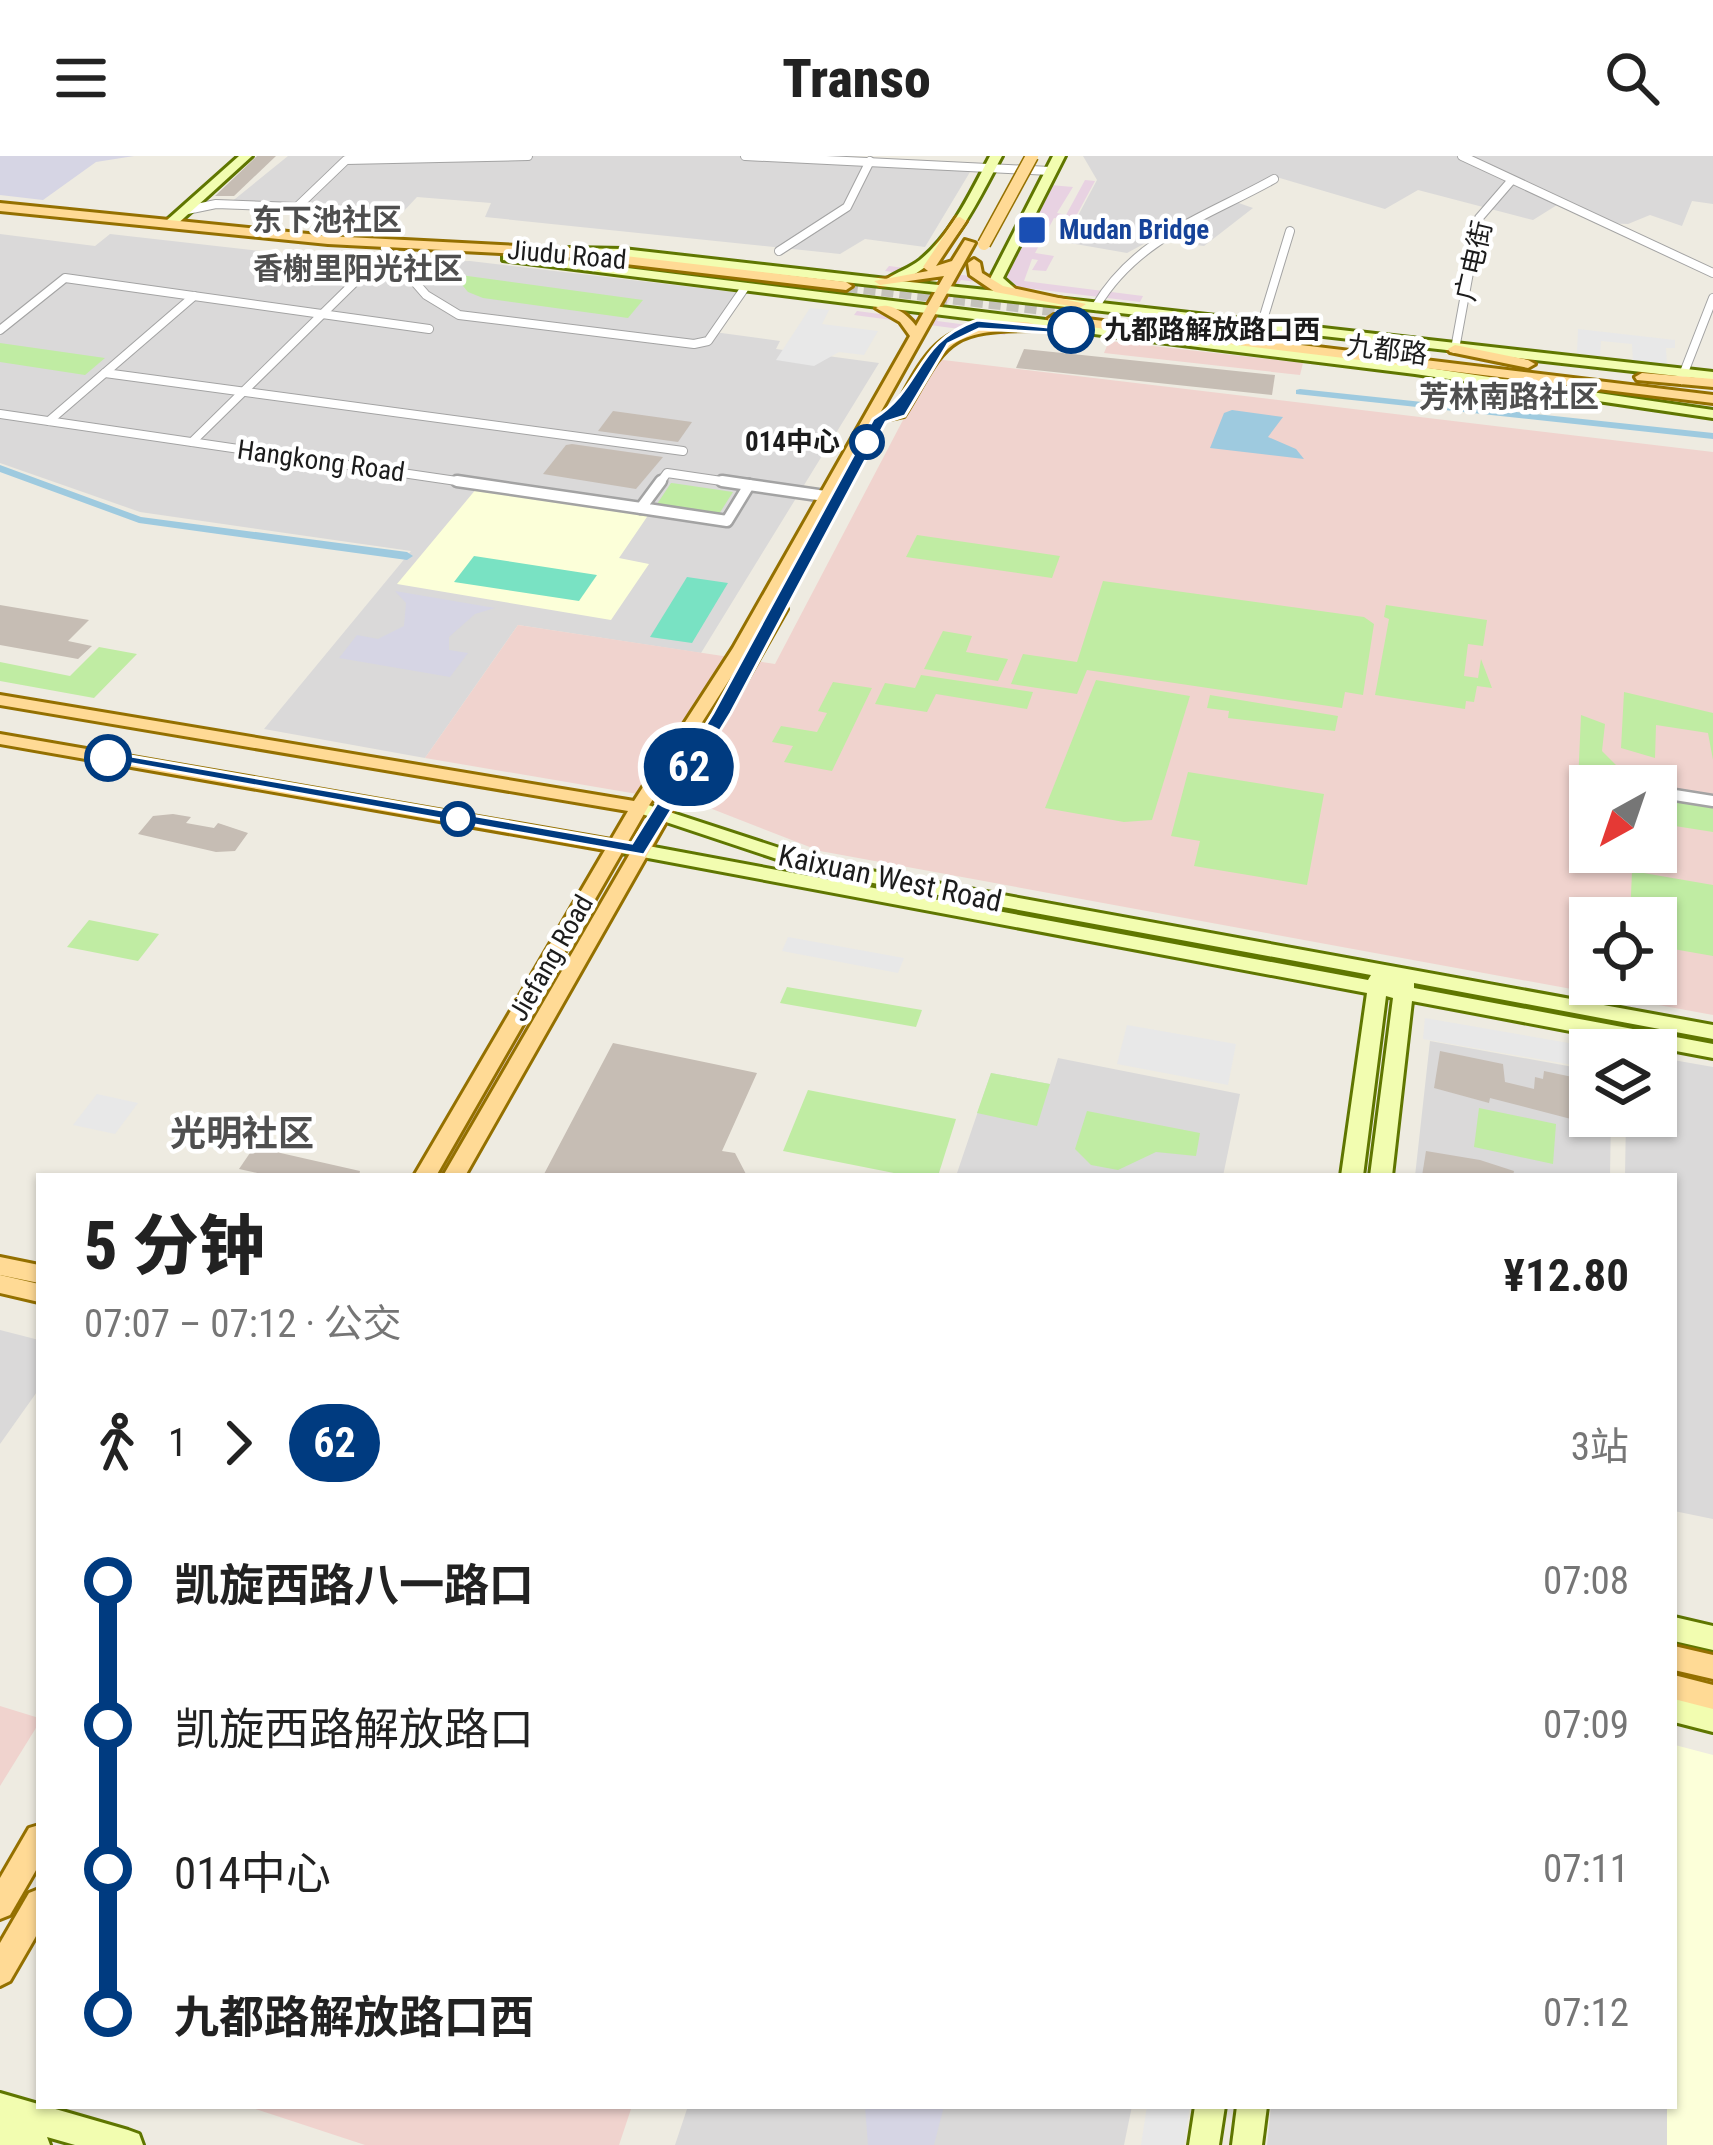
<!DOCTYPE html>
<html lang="zh">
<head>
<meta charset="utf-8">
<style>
  :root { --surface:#fff; --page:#f2f2f2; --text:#222; --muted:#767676 }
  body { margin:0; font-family:"Roboto Condensed","Noto Sans SC",sans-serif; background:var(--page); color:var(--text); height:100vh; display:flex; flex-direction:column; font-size:45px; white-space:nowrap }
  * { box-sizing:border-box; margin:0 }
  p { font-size:39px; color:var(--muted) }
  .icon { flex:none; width:66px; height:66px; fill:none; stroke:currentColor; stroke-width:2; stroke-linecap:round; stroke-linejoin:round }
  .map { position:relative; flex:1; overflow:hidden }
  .sheet { position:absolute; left:36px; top:1017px; width:1641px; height:936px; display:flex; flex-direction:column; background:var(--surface); border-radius:0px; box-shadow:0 3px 9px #0004 }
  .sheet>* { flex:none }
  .badge { padding:0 24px; border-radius:39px; font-size:42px; line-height:78px }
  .needle { width:78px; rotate:220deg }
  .tools { position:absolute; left:1569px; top:609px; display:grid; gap:24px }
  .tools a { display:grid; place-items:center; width:108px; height:108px; border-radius:0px; background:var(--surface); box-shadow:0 3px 9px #0004; font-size:60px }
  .map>.badge { position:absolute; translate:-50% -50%; box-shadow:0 0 0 6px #fff }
  .legs { display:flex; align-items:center; gap:18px; height:132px; padding:0 48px; font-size:39px }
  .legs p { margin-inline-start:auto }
  .summary { display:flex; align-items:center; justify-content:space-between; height:204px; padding:0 48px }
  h1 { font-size:66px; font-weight:800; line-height:90px }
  ul { padding:0 48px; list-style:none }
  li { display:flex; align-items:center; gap:42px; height:144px; font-size:45px }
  li i { display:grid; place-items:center; width:18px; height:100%; margin:0 15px; background:currentColor }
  li i::after { content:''; width:30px; height:30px; margin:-15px; border:9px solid; border-radius:50%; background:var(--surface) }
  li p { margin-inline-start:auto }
  li:first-child i { background:linear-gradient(#0000 50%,currentColor 0) }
  li:last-child i { background:linear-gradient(currentColor 50%,#0000 0) }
  header { display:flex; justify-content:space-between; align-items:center; height:156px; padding:0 48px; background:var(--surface); font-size:54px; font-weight:800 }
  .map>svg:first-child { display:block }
  .residential { fill:#dad9d9 }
  .commercial { fill:#f0d3ce; fill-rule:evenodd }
  .industrial { fill:#e8d2e2 }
  .education { fill:#fcffd9 }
  .grass { fill:#c0eca3 }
  .pitch { fill:#79e2c3 }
  .parking { fill:#e8e8e8 }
  .plaza { fill:#d6d5e4 }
  .water { fill:#9ecadf }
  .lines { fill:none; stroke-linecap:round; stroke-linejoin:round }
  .canal { fill:#9ecadf; fill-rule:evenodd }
  .building { fill:#c6bdb4 }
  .primary-tunnel { stroke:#c4c2ba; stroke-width:12; stroke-dasharray:12 6; stroke-linecap:butt }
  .street-far1-casing { stroke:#a3a3a3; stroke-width:10 }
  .street-casing { stroke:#a3a3a3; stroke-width:15 }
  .secondary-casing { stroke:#5f7600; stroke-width:6 }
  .primary-casing { stroke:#947000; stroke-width:6 }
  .street-far1 { stroke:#fff; stroke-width:8 }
  .street { stroke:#fff; stroke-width:10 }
  .secondary { fill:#f2fdb0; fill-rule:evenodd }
  .primary { fill:#ffda95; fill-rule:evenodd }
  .primary-bridge-casing { stroke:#947000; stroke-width:15; stroke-linecap:butt }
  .primary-bridge { stroke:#ffda95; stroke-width:12 }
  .line-1 { fill:#003b80; stroke:#fff; stroke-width:3 }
  .transit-dot { fill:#1a4fb4; stroke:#fff; stroke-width:4.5 }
  .stop-1-dot { fill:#fff; stroke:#003b80; stroke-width:6 }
  .labels { text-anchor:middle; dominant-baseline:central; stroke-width:9; stroke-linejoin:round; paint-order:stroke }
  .far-transit-label { font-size:27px; font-weight:bold; fill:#164399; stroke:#fff; text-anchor:start }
  .far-street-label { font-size:27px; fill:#1c1c1c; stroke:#fff }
  .far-stop-label { font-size:27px; font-weight:bold; fill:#1c1c1c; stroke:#fff; text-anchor:start }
  .far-quarter-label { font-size:30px; font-weight:bold; fill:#4f4f4f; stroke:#fff }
  .street-label { font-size:30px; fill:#1c1c1c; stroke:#fff }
  .quarter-label { font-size:36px; font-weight:bold; fill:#4f4f4f; stroke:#fff }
</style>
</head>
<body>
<header><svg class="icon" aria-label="menu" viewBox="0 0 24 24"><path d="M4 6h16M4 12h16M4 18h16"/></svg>Transo<svg class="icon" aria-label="search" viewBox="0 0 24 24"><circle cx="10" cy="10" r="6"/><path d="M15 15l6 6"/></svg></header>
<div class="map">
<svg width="1713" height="1989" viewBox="0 0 1713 1989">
  <rect width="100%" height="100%" fill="#eeebe1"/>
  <g class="residential">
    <path d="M 288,0 L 822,0 L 973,11 L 925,91 L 865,83 L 840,98 L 485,61 L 491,47 L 417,41 L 402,57 L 230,47 Z"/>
    <path d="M 1083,0 L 1713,0 L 1713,48 L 1692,45 L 1682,70 L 1650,59 L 1628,68 L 1602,67 L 1557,49 L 1533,64 L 1418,34 L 1385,53 L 1273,20 L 1233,45 L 1253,52 L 1204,90 L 1153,83 L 1127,97 L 1064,86 L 1097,24 Z"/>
    <path d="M 0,78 L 95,90 L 110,78 L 393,110 L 392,106 L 470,105 L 742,137 L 714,176 L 780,185 L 776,193 L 879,207 L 701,497 L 518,469 L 425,602 L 264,573 L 411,395 L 140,356 L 0,307 Z"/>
    <path d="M 1430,885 L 1590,914 L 1590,960 L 1611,960 L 1610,1020 L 1415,1020 Z"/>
    <path d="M 1656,901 L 1713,911 L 1713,1363 L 1674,1355 L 1674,1020 L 1625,1020 L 1626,960 L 1656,960 Z"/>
    <path d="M 1058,902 L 1240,938 L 1223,1020 L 956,1020 L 991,917 L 1050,928 Z"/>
    <path d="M 0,1174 L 39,1184 L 39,1233 L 0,1288 Z"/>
    <path d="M 688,1950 L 1132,1950 L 1124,1989 L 675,1989 Z"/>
    <path d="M 1271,1950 L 1670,1950 L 1670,1989 L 1267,1989 Z"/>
  </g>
  <g class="commercial">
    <path d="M 1109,185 L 1303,207 L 1300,219 L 1104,197 Z"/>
    <path d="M 935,203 L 1713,296 L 1713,859 L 820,695 L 702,649 L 425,602 L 518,469 L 775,508 ZM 1590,630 L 1656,630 L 1656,696 L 1590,696 ZM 1590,762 L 1656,762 L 1656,828 L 1590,828 Z"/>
    <path d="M 0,1550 L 39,1562 L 39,1567 L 0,1630 Z"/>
    <path d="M 246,1950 L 632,1950 L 619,1989 L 365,1989 Z"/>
  </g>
  <g class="industrial">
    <path d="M 1085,24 L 1095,25 L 1074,64 L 1054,62 L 1035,97 L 1054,100 L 1046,115 L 1032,114 L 1038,104 L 1032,103 L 1024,125 L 1143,140 L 1140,146 L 961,124 L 937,165 L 1007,174 L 1005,179 L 854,159 L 857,155 L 925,164 L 949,123 L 885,115 L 889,110 L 987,122 L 1039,28 L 1073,31 L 1057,57 L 1066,59 Z"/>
    <path d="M 514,852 L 558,860 L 468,1020 L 413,1020 Z"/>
  </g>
  <g class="education">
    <path d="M 477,332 L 649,358 L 619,402 L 649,408 L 611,464 L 397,428 Z"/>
    <path d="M 1675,1589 L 1713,1599 L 1713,1989 L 1667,1989 L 1667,1950 L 1674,1950 Z"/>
  </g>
  <g class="grass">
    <path d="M 453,118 L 643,144 L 628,162 L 483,142 L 468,136 Z"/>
    <path d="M 0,187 L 105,202 L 85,219 L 0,206 Z"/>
    <path d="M 671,327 L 672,327 L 733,336 L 719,358 L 657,348 Z"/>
    <path d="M 917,379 L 1060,400 L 1052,422 L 906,401 Z"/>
    <path d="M 1103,425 L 1364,461 L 1374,468 L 1363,539 L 1345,536 L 1342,552 L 1087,514 L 1077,538 L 1011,528 L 1023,498 L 1077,506 Z"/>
    <path d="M 1386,449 L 1487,464 L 1483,490 L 1468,488 L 1464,520 L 1478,522 L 1481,503 L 1492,532 L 1477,530 L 1474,546 L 1466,545 L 1465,553 L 1375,539 L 1389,463 L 1384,461 Z"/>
    <path d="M 943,475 L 972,480 L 966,496 L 1008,503 L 998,525 L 924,513 Z"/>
    <path d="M 99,491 L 137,498 L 94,542 L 0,525 L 0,506 L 70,520 Z"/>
    <path d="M 921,519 L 1033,536 L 1027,553 L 936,538 L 927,556 L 875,548 L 885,527 L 915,532 Z"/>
    <path d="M 1096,524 L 1190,540 L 1152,664 L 1124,666 L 1045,652 Z"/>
    <path d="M 833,526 L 872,532 L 832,615 L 784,606 L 793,590 L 772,586 L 781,570 L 817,576 L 827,557 L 818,555 Z"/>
    <path d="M 1624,536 L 1713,557 L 1713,604 L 1708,577 L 1656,569 L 1655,602 L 1621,592 Z"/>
    <path d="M 1210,539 L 1338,560 L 1335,575 L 1228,562 L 1229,555 L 1207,552 Z"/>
    <path d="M 1581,559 L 1605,568 L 1602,595 L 1622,615 L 1619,630 L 1578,627 Z"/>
    <path d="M 1188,616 L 1324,638 L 1307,729 L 1194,710 L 1200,685 L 1171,680 Z"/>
    <path d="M 1656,643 L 1713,651 L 1713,676 L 1656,667 Z"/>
    <path d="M 1632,715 L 1713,729 L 1713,800 L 1656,790 L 1656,762 L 1630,762 Z"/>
    <path d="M 89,764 L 159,778 L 138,805 L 67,791 Z"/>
    <path d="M 787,831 L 922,854 L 916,871 L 780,847 Z"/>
    <path d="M 991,917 L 1050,928 L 1037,970 L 977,957 Z"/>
    <path d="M 808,934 L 956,963 L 938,1020 L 909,1020 L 783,995 Z"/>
    <path d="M 1479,952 L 1556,968 L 1553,1008 L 1474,991 Z"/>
    <path d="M 1087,955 L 1200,977 L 1196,1000 L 1156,996 L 1118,1014 L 1091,1009 L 1075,993 Z"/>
  </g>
  <g class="pitch">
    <path d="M 474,400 L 597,419 L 579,445 L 454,426 Z"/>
    <path d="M 687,421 L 728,427 L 692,487 L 650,481 Z"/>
  </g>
  <g class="parking">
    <path d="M 810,152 L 829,154 L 822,168 L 878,175 L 864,199 L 839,196 L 814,210 L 776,204 Z"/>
    <path d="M 1578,173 L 1675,184 L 1675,192 L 1666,192 L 1667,210 L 1633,206 L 1632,188 L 1601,185 L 1600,200 L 1577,197 Z"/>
    <path d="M 788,781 L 904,802 L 898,817 L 782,795 Z"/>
    <path d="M 1425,862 L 1609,894 L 1590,894 L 1590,912 L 1423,883 Z"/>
    <path d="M 1127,869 L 1236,888 L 1228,929 L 1117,908 Z"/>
    <path d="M 97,938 L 138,947 L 115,978 L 73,969 Z"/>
    <path d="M 1147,1950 L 1190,1950 L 1184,1989 L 1141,1989 Z"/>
  </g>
  <g class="plaza">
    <path d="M 0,0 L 134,0 L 96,6 L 43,44 L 0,39 Z"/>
    <path d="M 395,435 L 495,452 L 475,458 L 449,481 L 449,494 L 468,497 L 450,521 L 339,502 L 357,479 L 378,483 L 404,470 L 406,447 Z"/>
    <path d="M 865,1950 L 944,1950 L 934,1989 L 868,1989 Z"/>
  </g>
  <path class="water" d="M 1232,254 L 1283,261 L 1268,281 L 1296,293 L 1304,303 L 1210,292 L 1224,257 Z"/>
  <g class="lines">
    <g class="canal">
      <path d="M 1300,233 L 1713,277 L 1713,283 L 1296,238 L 1296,234 Z"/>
      <path d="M 0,309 L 141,361 L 407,396 L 413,400 L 407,404 L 139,367 L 0,316 Z"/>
    </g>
  </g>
  <g class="building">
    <path d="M 257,0 L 276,0 L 234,40 L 215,40 Z"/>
    <path d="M 1024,193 L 1275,219 L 1272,239 L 1016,212 Z"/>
    <path d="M 613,255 L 692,266 L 678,286 L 598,275 Z"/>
    <path d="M 566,289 L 572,288 L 663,301 L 636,333 L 543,318 Z"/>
    <path d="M 0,449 L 89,464 L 68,485 L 92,490 L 78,503 L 0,489 Z"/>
    <path d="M 173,658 L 191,661 L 186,667 L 214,672 L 218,667 L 248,677 L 235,695 L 216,696 L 138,678 L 153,660 Z"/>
    <path d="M 613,887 L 757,917 L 722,995 L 735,997 L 747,1020 L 543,1020 Z"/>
    <path d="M 1440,895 L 1503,908 L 1505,926 L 1534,933 L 1535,921 L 1543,923 L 1544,915 L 1582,923 L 1590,962 L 1571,958 L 1571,963 L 1490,942 L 1489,947 L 1434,932 Z"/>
    <path d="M 254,991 L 360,1015 L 359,1020 L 271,1020 L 239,1013 Z"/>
    <path d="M 1426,995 L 1480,1004 L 1514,1015 L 1513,1020 L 1422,1020 Z"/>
  </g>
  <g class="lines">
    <path class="primary-tunnel" d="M 846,130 L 1060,155"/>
    <defs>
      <g id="street-far1">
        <path d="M 745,0 L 1050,15"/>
        <path d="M 1462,0 L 1713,117"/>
        <path d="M 187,54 L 216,48 L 297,51 L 346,4 L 528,0"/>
        <path d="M 385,92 L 426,139 L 459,159 L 694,188 L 708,185 L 744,133"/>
        <path d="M 779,95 L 847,51 L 870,5"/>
        <path d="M 1096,150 C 1137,81 1208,60 1274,23"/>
        <path d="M 1261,170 L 1290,75"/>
        <path d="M 0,174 L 65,122 L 429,173"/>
        <path d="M 1455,193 L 1479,62 L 1511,25"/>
        <path d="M 105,217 L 683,295"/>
        <path d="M 1681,224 L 1713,142"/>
        <path d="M 0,258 L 477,328"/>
        <path d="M 49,265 L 194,140"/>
        <path d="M 192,286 L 353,128"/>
        <path d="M 659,328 L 667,317 L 742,328"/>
      </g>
      <g id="street">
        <path d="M 457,325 L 641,352"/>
        <path d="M 661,325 L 641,352 L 727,365 L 749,329"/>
        <path d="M 722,325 L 749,329"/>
        <path d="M 749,329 L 825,340"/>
        <path d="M 1656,636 L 1713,645"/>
      </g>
      <g id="secondary">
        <path d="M 239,0 L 252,0 L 174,71 L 166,71 L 166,65 Z"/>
        <path d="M 990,0 L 1002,0 C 977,46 952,105 900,125 L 1006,136 L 990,123 L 1053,0 L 1065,0 L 1003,122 L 1021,138 L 1713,216 L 1713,224 L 623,101 L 569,100 L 563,96 L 569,92 L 623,93 L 887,123 C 897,116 910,112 920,104 C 952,78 971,36 990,0 Z"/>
        <path d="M 507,97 L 1415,210 L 1713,254 L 1713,262 L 1415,218 L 503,104 L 503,98 Z"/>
        <path d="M 639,646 L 822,706 L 1713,869 L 1713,883 L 1414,827 L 1414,832 L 1713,888 L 1713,902 L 1412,845 L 1392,1020 L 1370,1020 L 1393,842 L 1386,840 L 1363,1020 L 1341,1020 L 1367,837 L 616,696 L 607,690 L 616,684 L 1368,824 L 1371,819 L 819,717 L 633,655 L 633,647 Z"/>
        <path d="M 1674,1461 L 1713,1470 L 1713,1494 L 1674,1485 Z"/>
        <path d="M 1674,1542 L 1713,1552 L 1713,1576 L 1674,1566 Z"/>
        <path d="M 0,1937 L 128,1974 L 139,1978 L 143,1989 L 75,1989 L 47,1981 L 50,1989 L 0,1989 Z"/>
        <path d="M 1195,1950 L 1225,1950 L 1219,1989 L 1189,1989 Z"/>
        <path d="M 1237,1950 L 1267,1950 L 1262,1989 L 1232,1989 Z"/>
      </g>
      <g id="primary">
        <path d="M 0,47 L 328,80 L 557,92 L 846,126 L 852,130 L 846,134 L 557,100 L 328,88 L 0,55 Z"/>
        <path d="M 960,61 L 966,65 L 936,110 L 952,105 L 965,84 L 975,87 L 879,259 L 894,254 C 921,207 933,171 994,167 C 1009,166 1027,164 1039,170 L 1033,174 C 943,174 947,189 904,260 L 875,266 L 760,473 L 773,450 L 785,450 L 787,453 L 465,1020 L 443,1020 L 745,499 L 648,651 L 436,1020 L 414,1020 L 605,694 L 0,588 L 0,578 L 611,684 L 628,655 L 0,549 L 0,539 L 634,645 L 733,492 L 910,180 L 900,166 L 876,152 C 888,144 908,158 916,170 L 944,120 L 880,129 L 874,125 L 928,115 L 923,111 L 956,62 Z"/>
        <path d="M 974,103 L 980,107 L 982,117 L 1003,130 L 1086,148 L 1080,152 L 995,136 L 970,119 L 968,107 Z"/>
        <path d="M 1054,159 L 1713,239 L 1713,247 L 1049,166 L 1048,163 Z"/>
        <path d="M 1455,189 L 1528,204 L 1535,208 L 1528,212 L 1450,196 L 1448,193 Z"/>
        <path d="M 1642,217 L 1713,223 L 1713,231 L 1637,224 L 1635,221 Z"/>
        <path d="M 0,1101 L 39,1109 L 39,1127 L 0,1119 Z"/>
        <path d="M 0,1119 L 39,1128 L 39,1146 L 0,1137 Z"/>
        <path d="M 1674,1490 L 1713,1499 L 1713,1523 L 1674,1514 Z"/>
        <path d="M 1674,1519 L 1713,1529 L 1713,1553 L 1674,1543 Z"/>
        <path d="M 39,1669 L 39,1709 L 10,1759 L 0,1763 L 0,1722 L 29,1672 Z"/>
        <path d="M 39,1733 L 39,1775 L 10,1825 L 0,1830 L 0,1787 L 29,1737 Z"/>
      </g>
    </defs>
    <use href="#street-far1" class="street-far1-casing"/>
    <use href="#street" class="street-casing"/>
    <use href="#secondary" class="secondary-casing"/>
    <use href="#primary" class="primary-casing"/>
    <use href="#street-far1" class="street-far1"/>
    <use href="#street" class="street"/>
    <use href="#secondary" class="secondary"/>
    <use href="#primary" class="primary"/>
    <defs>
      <path id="primary-bridge" d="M 984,88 L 1032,0"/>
    </defs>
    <use href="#primary-bridge" class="primary-bridge-casing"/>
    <use href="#primary-bridge" class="primary-bridge"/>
  </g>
  <path class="line-1" d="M 977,164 L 1078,174 L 1071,178 L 979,173 L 948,188 L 905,260 L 886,266 L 731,557 L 644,699 L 99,602 L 108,596 L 632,687 L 713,557 L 873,263 C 924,231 913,187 977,164 Z"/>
  <rect class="transit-dot" x="1017" y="59" width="30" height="30" rx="6"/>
  <g class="stop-1-dot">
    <circle cx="1071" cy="174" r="21"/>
    <circle cx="867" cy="286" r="15"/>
    <circle cx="108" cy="602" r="21"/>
    <circle cx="458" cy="663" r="15"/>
  </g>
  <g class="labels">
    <g class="far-transit-label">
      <text x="1059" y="74">Mudan Bridge</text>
    </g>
    <g class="far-street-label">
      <text transform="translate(567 99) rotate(5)">Jiudu Road</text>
      <text transform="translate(1474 105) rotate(-77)">广电街</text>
      <text transform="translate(1387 194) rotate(7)">九都路</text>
      <text transform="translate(321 305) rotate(8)">Hangkong Road</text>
      <text transform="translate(551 802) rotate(-60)">Jiefang Road</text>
    </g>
    <g class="far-stop-label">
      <text x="1104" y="174">九都路解放路口西</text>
      <text x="840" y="286" text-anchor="end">014中心</text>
    </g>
    <g class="far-quarter-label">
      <text x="327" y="63">东下池社区</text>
      <text x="358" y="112">香榭里阳光社区</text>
      <text x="1509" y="240">芳林南路社区</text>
    </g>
    <g class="street-label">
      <text transform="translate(890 722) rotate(12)">Kaixuan West Road</text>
    </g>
    <g class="quarter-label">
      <text x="242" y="978">光明社区</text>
    </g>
  </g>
</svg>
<div class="tools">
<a><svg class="needle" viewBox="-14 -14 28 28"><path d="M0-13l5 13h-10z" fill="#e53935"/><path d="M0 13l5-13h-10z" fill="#767676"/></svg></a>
<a><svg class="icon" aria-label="locate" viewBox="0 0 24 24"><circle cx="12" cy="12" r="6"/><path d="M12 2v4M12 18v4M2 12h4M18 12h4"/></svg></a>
<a><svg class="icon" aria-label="layers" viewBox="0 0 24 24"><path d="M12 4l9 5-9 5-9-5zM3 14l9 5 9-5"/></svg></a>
</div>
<b class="badge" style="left:689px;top:611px;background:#003b80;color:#fff">62</b>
<section class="sheet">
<div class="summary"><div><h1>5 分钟</h1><p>07:07 – 07:12 · 公交</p></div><b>¥12.80</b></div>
<div class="legs"><svg class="icon" aria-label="walk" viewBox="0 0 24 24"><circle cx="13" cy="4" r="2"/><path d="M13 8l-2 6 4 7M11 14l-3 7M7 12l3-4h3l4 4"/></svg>1<svg class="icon" aria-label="forward" viewBox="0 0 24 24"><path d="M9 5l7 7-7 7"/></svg><b class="badge" style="background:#003b80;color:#fff">62</b><p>3站</p></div>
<ul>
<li><i style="color:#003b80"></i><b>凯旋西路八一路口</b><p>07:08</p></li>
<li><i style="color:#003b80"></i><span>凯旋西路解放路口</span><p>07:09</p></li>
<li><i style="color:#003b80"></i><span>014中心</span><p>07:11</p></li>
<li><i style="color:#003b80"></i><b>九都路解放路口西</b><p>07:12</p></li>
</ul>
</section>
</div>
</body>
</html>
